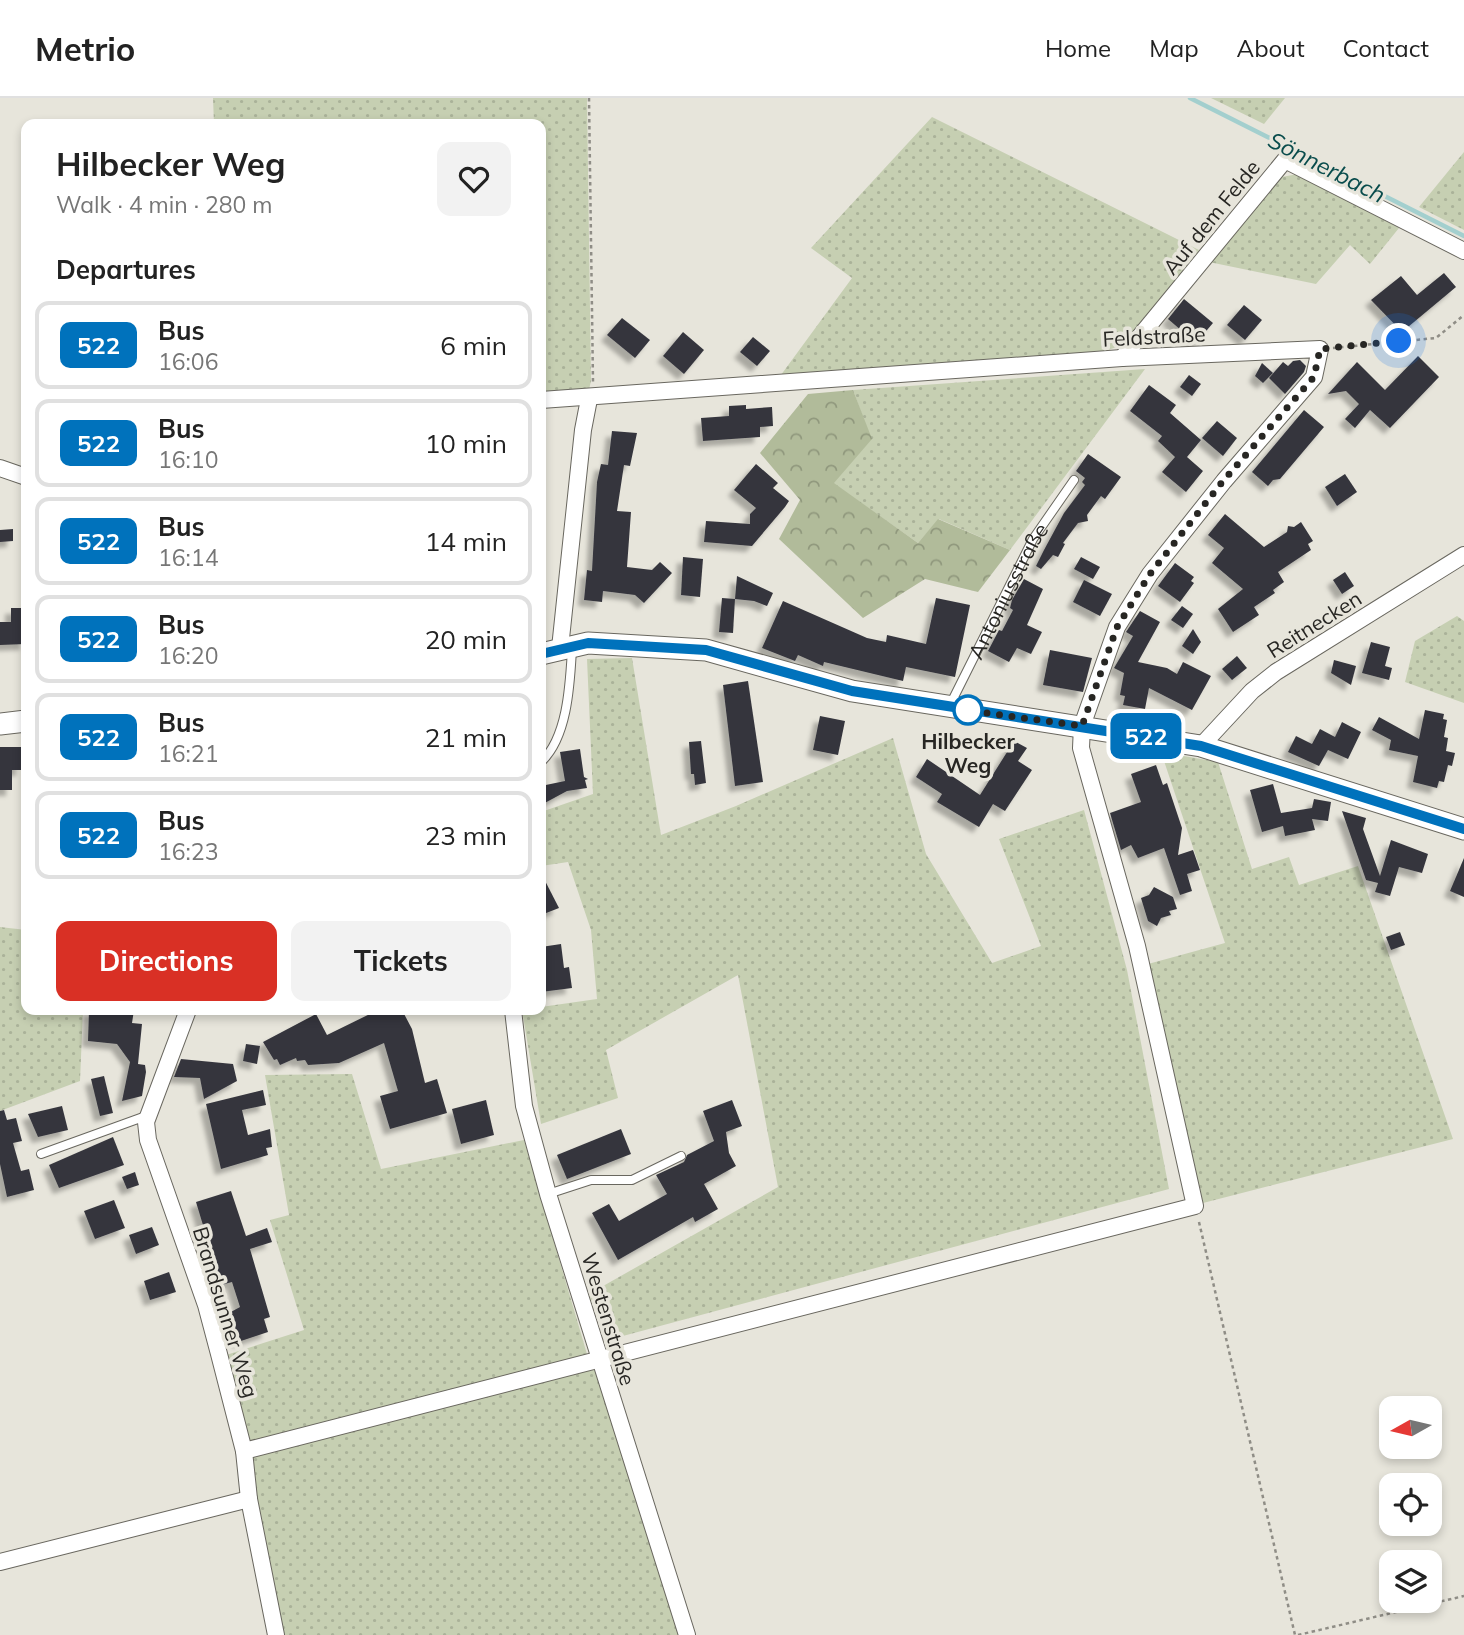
<!DOCTYPE html>
<html lang="en">
<head>
<meta charset="utf-8">
<style>
  :root { --surface:#fff; --page:#f2f2f2; --text:#222; --muted:#767676; --line:#e0e0e0; --accent:#d93025 }
  body { margin:0; font-family:Mulish,sans-serif; background:var(--page); color:var(--text); height:100vh; display:flex; flex-direction:column; font-size:26px; white-space:nowrap }
  * { box-sizing:border-box; margin:0 }
  p { font-size:23px; color:var(--muted) }
  .icon { flex:none; width:38px; height:38px; fill:none; stroke:currentColor; stroke-width:2; stroke-linecap:round; stroke-linejoin:round }
  .map { position:relative; flex:1; overflow:hidden }
  .sheet { position:absolute; left:21px; top:21px; width:525px; height:896px; display:flex; flex-direction:column; background:var(--surface); border-radius:14px; box-shadow:0 4px 10px #0003 }
  .sheet>* { flex:none }
  .badge { padding:0 14px; border-radius:10px; font-size:24px; line-height:46px }
  .needle { width:46px; rotate:262deg }
  .buttons { position:absolute; left:1379px; top:1298px; display:grid; gap:14px }
  .buttons a { display:grid; place-items:center; width:63px; height:63px; border-radius:14px; background:var(--surface); box-shadow:0 4px 10px #0003; font-size:35px }
  .you { position:absolute; width:35px; height:35px; margin:-18px; border:5px solid #fff; border-radius:50%; background:#1a73e8; box-shadow:0 0 0 10px #1a73e833 }
  .map>.badge { position:absolute; translate:-50% -50%; box-shadow:0 0 0 4px #fff }
  h2 { padding:0 35px; font-size:26px; line-height:63px }
  .round { display:grid; place-items:center; flex:none; width:74px; height:74px; border-radius:14px; background:var(--page) }
  .summary { display:flex; align-items:center; justify-content:space-between; height:119px; padding:0 35px }
  h1 { font-size:33px; font-weight:700; line-height:52px }
  .button { display:flex; gap:14px; margin-top:auto; padding:14px 35px }
  .button a { flex:1; height:80px; border-radius:14px; background:var(--accent); color:#fff; font-size:28px; font-weight:700; line-height:80px; text-align:center }
  .button a+a { background:var(--page); color:var(--text) }
  ul { padding:0; list-style:none }
  li { display:flex; align-items:center; gap:21px; height:88px; margin:0 14px 10px; padding:0 21px; border:4px solid var(--line); border-radius:14px }
  li div { flex:1 }
  li b { display:block; font-size:26px }
  li em { font-style:normal }
  li .badge { min-width:77px; font-weight:700; text-align:center }
  header { display:flex; align-items:center; gap:42px; box-sizing:border-box; height:98px; padding:0 35px; background:var(--surface); border-bottom:2px solid var(--line) }
  header strong { font-size:33px }
  nav { display:flex; gap:38px; margin-inline-start:auto; font-size:24px }
  .map>svg:first-child { display:block }
  .grass { fill:url(#grass-dots) }
  .forest { fill:url(#forest-crowns) }
  .lines { fill:none; stroke-linecap:round; stroke-linejoin:round }
  .stream { stroke:#a3cfce; stroke-width:4.5 }
  .building { fill:#36363e; filter:url(#shadow) }
  .lane-casing { stroke:#69675f; stroke-width:10 }
  .street-casing { stroke:#69675f; stroke-width:18 }
  .secondary-casing { stroke:#69675f; stroke-width:23 }
  .path { stroke:#8f8d86; stroke-width:2.5; stroke-dasharray:3.5 3.5; stroke-linecap:butt }
  .lane { stroke:#fff; stroke-width:8 }
  .street { stroke:#fff; stroke-width:16 }
  .secondary { stroke:#fff; stroke-width:21 }
  .line-casing { stroke:#fff; stroke-width:16 }
  .line { stroke:#0072bc; stroke-width:10 }
  .walk { stroke:#272623; stroke-width:7; stroke-dasharray:0 12.6 }
  .stop-dot { fill:#fff; stroke:#0072bc; stroke-width:3.5 }
  .labels { text-anchor:middle; dominant-baseline:central; stroke-width:7; stroke-linejoin:round; paint-order:stroke }
  .street-label { font-size:21px; fill:#272623; stroke:#e7e5db }
  .stop-label { font-size:21px; font-weight:bold; fill:#272623; stroke:#e7e5db }
  .water-label { font-size:23px; font-style:italic; fill:#094c4c; stroke:#e7e5db }
</style>
</head>
<body>
<header>
<strong>Metrio</strong>
<nav><a>Home</a><a>Map</a><a>About</a><a>Contact</a></nav>
</header>
<div class="map">
<svg width="1464" height="1537" viewBox="0 0 1464 1537">
  <defs>
    <pattern id="grass-dots" width="8" height="8" patternUnits="userSpaceOnUse" patternTransform="scale(1.75)"><rect width="8" height="8" fill="#c6cfb2"/><path d="M2 2h.1M6 6h.1" fill="none" stroke="#aab299" stroke-width="1.8" stroke-linecap="round"/></pattern>
    <pattern id="forest-crowns" width="20" height="18" patternUnits="userSpaceOnUse" patternTransform="scale(1.75)"><rect width="20" height="18" fill="#b1bb9a"/><path d="M2 6a3 3 0 1 1 6 0M12 15a3 3 0 1 1 6 0" fill="none" stroke="#90987d"/></pattern>
    <filter id="shadow"><feDropShadow dx="-6" dy="6" stdDeviation="2" flood-color="#0004"/></filter>
  </defs>
  <rect width="100%" height="100%" fill="#e7e5db"/>
  <g class="grass">
    <path d="M 213,0 L 587,0 L 591,283 L 587,300 L 541,301 L 541,26 L 214,26 Z"/>
    <path d="M 1211,0 L 1285,0 L 1264,26 Z"/>
    <path d="M 932,19 L 1199,152 L 1127,245 L 1103,254 L 778,281 L 852,180 L 811,150 Z"/>
    <path d="M 1464,54 L 1464,132 L 1419,109 Z"/>
    <path d="M 1298,76 L 1399,130 L 1370,166 L 1350,147 L 1316,186 L 1209,164 L 1276,80 Z"/>
    <path d="M 1145,271 L 1010,452 L 939,421 L 918,445 L 833,385 L 871,341 L 853,292 Z"/>
    <path d="M 1457,518 L 1464,523 L 1464,605 L 1405,584 L 1415,543 Z"/>
    <path d="M 632,560 L 661,737 L 736,708 L 893,640 L 926,756 L 992,865 L 1041,848 L 999,741 L 1084,712 L 1127,872 L 1169,1091 L 608,1242 L 589,1196 L 778,1089 L 738,877 L 606,952 L 618,1000 L 541,1026 L 522,912 L 541,912 L 541,909 L 597,901 L 591,832 L 568,764 L 541,768 L 541,714 L 593,696 L 587,561 Z"/>
    <path d="M 1161,654 L 1218,664 L 1252,771 L 1289,759 L 1299,787 L 1358,768 L 1453,1041 L 1203,1105 L 1148,866 L 1225,845 Z"/>
    <path d="M 0,829 L 26,832 L 26,912 L 83,912 L 80,983 L 0,1013 Z"/>
    <path d="M 352,976 L 381,1071 L 524,1042 L 587,1256 L 258,1344 L 250,1342 L 243,1334 L 223,1258 L 304,1232 L 270,1122 L 289,1117 L 265,977 Z"/>
    <path d="M 598,1265 L 684,1537 L 280,1537 L 253,1402 L 251,1360 L 260,1352 Z"/>
  </g>
  <path class="forest" d="M 853,292 L 872,341 L 834,385 L 918,445 L 938,421 L 1010,452 L 978,494 L 925,481 L 863,520 L 779,441 L 800,402 L 760,355 L 808,296 Z"/>
  <g class="lines">
    <path class="stream" d="M 1190,0 L 1464,138"/>
  </g>
  <g class="building">
    <path d="M 1444,175 L 1456,189 L 1402,234 L 1371,202 L 1401,178 L 1417,197 Z"/>
    <path d="M 1184,201 L 1213,225 L 1196,245 L 1168,221 Z"/>
    <path d="M 1244,207 L 1262,222 L 1245,242 L 1227,227 Z"/>
    <path d="M 622,220 L 650,242 L 635,260 L 607,237 Z"/>
    <path d="M 683,234 L 704,252 L 684,276 L 663,258 Z"/>
    <path d="M 753,239 L 770,253 L 757,268 L 740,254 Z"/>
    <path d="M 1418,258 L 1439,279 L 1390,330 L 1370,312 L 1355,330 L 1345,321 L 1359,306 L 1346,293 L 1328,296 L 1357,264 L 1385,292 Z"/>
    <path d="M 1300,262 L 1306,268 L 1304,274 L 1285,296 L 1269,280 L 1283,264 L 1288,268 L 1293,263 Z"/>
    <path d="M 1262,265 L 1273,275 L 1263,285 L 1255,278 Z"/>
    <path d="M 1189,277 L 1201,286 L 1192,298 L 1180,289 Z"/>
    <path d="M 1149,287 L 1176,307 L 1170,315 L 1201,342 L 1187,359 L 1203,373 L 1186,394 L 1162,374 L 1175,359 L 1158,343 L 1162,338 L 1130,313 Z"/>
    <path d="M 746,307 L 746,311 L 772,309 L 773,328 L 760,329 L 760,339 L 703,343 L 701,320 L 729,318 L 729,308 Z"/>
    <path d="M 1304,312 L 1324,329 L 1280,381 L 1273,382 L 1268,388 L 1252,374 Z"/>
    <path d="M 1217,323 L 1237,340 L 1223,358 L 1202,340 Z"/>
    <path d="M 612,333 L 637,335 L 630,368 L 624,367 L 617,413 L 631,414 L 627,469 L 652,472 L 660,464 L 672,475 L 644,505 L 635,497 L 603,493 L 602,504 L 584,502 L 587,472 L 592,473 L 597,384 L 601,366 L 608,367 Z"/>
    <path d="M 1088,356 L 1121,379 L 1105,401 L 1101,398 L 1087,417 L 1088,423 L 1078,425 L 1063,445 L 1065,446 L 1058,459 L 1053,457 L 1041,471 L 1036,468 L 1044,452 L 1064,415 L 1085,387 L 1082,384 L 1085,380 L 1076,373 Z"/>
    <path d="M 756,366 L 778,385 L 773,390 L 789,403 L 785,409 L 752,448 L 704,444 L 706,423 L 750,426 L 750,416 L 756,410 L 734,392 Z"/>
    <path d="M 1345,376 L 1357,394 L 1337,408 L 1325,389 Z"/>
    <path d="M 1225,416 L 1264,449 L 1287,434 L 1288,428 L 1294,429 L 1301,424 L 1313,443 L 1308,446 L 1311,452 L 1278,474 L 1284,484 L 1273,492 L 1275,495 L 1254,509 L 1259,517 L 1233,534 L 1218,511 L 1243,491 L 1212,465 L 1224,450 L 1208,437 Z"/>
    <path d="M 13,431 L 13,443 L 0,444 L 0,432 Z"/>
    <path d="M 683,459 L 703,461 L 700,499 L 681,497 Z"/>
    <path d="M 1081,459 L 1100,469 L 1093,481 L 1074,471 Z"/>
    <path d="M 1175,465 L 1194,479 L 1191,483 L 1194,485 L 1180,504 L 1158,488 Z"/>
    <path d="M 1345,474 L 1354,488 L 1342,496 L 1333,482 Z"/>
    <path d="M 737,478 L 773,495 L 767,508 L 754,503 L 735,501 Z"/>
    <path d="M 1024,481 L 1043,491 L 1027,527 L 1042,534 L 1031,556 L 1017,550 L 1009,564 L 988,553 L 999,532 L 1002,533 L 1013,512 L 1010,510 L 1012,502 Z"/>
    <path d="M 1084,482 L 1112,496 L 1100,518 L 1073,504 Z"/>
    <path d="M 722,500 L 735,501 L 733,535 L 719,534 Z"/>
    <path d="M 936,500 L 970,507 L 955,579 L 906,569 L 903,583 L 824,564 L 823,568 L 798,557 L 795,563 L 762,550 L 783,503 L 867,540 L 886,544 L 887,537 L 926,546 Z"/>
    <path d="M 1182,508 L 1193,516 L 1183,530 L 1171,522 Z"/>
    <path d="M 11,510 L 25,510 L 26,546 L 0,547 L 0,524 L 11,524 Z"/>
    <path d="M 1140,513 L 1160,524 L 1138,564 L 1167,570 L 1177,576 L 1183,564 L 1211,578 L 1192,612 L 1149,590 L 1145,611 L 1123,607 L 1125,598 L 1120,597 L 1124,575 L 1114,570 L 1133,538 L 1126,534 Z"/>
    <path d="M 1193,531 L 1201,544 L 1193,556 L 1182,548 Z"/>
    <path d="M 1371,544 L 1390,549 L 1385,568 L 1392,570 L 1389,582 L 1362,575 Z"/>
    <path d="M 1050,552 L 1092,560 L 1083,594 L 1043,587 Z"/>
    <path d="M 1237,558 L 1247,570 L 1232,582 L 1222,571 Z"/>
    <path d="M 1334,562 L 1356,568 L 1351,587 L 1331,575 Z"/>
    <path d="M 748,583 L 763,684 L 735,688 L 723,587 Z"/>
    <path d="M 1425,612 L 1444,616 L 1443,621 L 1447,622 L 1444,639 L 1448,640 L 1446,653 L 1455,655 L 1452,668 L 1448,667 L 1444,684 L 1439,683 L 1437,690 L 1413,684 L 1418,658 L 1389,652 L 1391,642 L 1372,632 L 1379,619 L 1419,641 Z"/>
    <path d="M 820,618 L 845,623 L 838,657 L 813,652 Z"/>
    <path d="M 1342,624 L 1361,634 L 1348,661 L 1328,652 L 1319,668 L 1288,654 L 1296,638 L 1312,646 L 1320,631 L 1335,639 Z"/>
    <path d="M 701,643 L 706,685 L 695,687 L 694,676 L 691,676 L 689,644 Z"/>
    <path d="M 1014,643 L 1027,650 L 1018,663 L 1032,672 L 1005,713 L 993,706 L 979,729 L 937,704 L 942,696 L 916,679 L 927,661 L 980,697 Z"/>
    <path d="M 0,649 L 22,649 L 22,672 L 12,672 L 12,692 L 0,692 Z"/>
    <path d="M 580,651 L 584,679 L 588,681 L 585,682 L 587,690 L 567,693 L 541,707 L 541,688 L 565,683 L 560,654 Z"/>
    <path d="M 1156,667 L 1163,687 L 1167,685 L 1182,730 L 1178,757 L 1193,752 L 1200,772 L 1187,776 L 1192,793 L 1180,797 L 1164,750 L 1138,760 L 1131,747 L 1121,752 L 1110,715 L 1141,704 L 1131,676 Z"/>
    <path d="M 1273,686 L 1281,715 L 1312,710 L 1314,701 L 1331,704 L 1328,723 L 1312,721 L 1315,732 L 1285,738 L 1283,728 L 1262,734 L 1250,692 Z"/>
    <path d="M 1342,713 L 1366,720 L 1363,731 L 1380,778 L 1391,742 L 1428,756 L 1422,775 L 1399,769 L 1390,798 L 1375,794 L 1378,785 L 1366,782 Z"/>
    <path d="M 1464,760 L 1464,799 L 1450,793 Z"/>
    <path d="M 541,775 L 559,810 L 541,817 Z"/>
    <path d="M 1154,789 L 1173,799 L 1177,811 L 1169,813 L 1171,817 L 1161,820 L 1157,828 L 1148,823 L 1141,800 L 1149,797 Z"/>
    <path d="M 1400,834 L 1405,847 L 1391,852 L 1386,839 Z"/>
    <path d="M 561,846 L 564,870 L 569,869 L 572,890 L 541,894 L 541,849 Z"/>
    <path d="M 89,912 L 134,912 L 132,925 L 142,926 L 138,966 L 145,967 L 146,974 L 142,998 L 122,1003 L 130,964 L 117,946 L 88,943 Z"/>
    <path d="M 378,912 L 402,912 L 412,931 L 425,985 L 437,981 L 447,1015 L 390,1031 L 380,998 L 398,993 L 384,945 L 339,965 L 308,967 L 305,962 L 297,963 L 296,960 L 280,967 L 277,961 L 274,962 L 263,944 L 316,916 L 327,937 Z"/>
    <path d="M 246,946 L 260,948 L 257,966 L 243,963 Z"/>
    <path d="M 181,961 L 233,966 L 237,983 L 204,1001 L 200,980 L 174,979 Z"/>
    <path d="M 104,978 L 113,1015 L 100,1018 L 91,981 Z"/>
    <path d="M 263,992 L 266,1007 L 242,1012 L 248,1037 L 270,1031 L 272,1049 L 266,1050 L 268,1057 L 221,1071 L 206,1006 Z"/>
    <path d="M 486,1002 L 494,1037 L 461,1046 L 452,1011 Z"/>
    <path d="M 732,1002 L 742,1028 L 726,1034 L 729,1055 L 736,1068 L 704,1086 L 718,1111 L 695,1124 L 693,1119 L 618,1162 L 592,1115 L 609,1106 L 619,1123 L 667,1096 L 656,1077 L 684,1064 L 687,1057 L 714,1043 L 703,1013 Z"/>
    <path d="M 62,1008 L 68,1032 L 38,1039 L 28,1016 Z"/>
    <path d="M 4,1012 L 7,1022 L 16,1020 L 22,1043 L 13,1045 L 21,1073 L 29,1071 L 34,1092 L 7,1099 L 0,1066 L 0,1013 Z"/>
    <path d="M 621,1031 L 631,1056 L 567,1081 L 557,1057 Z"/>
    <path d="M 113,1039 L 124,1067 L 59,1090 L 49,1067 Z"/>
    <path d="M 135,1074 L 139,1087 L 127,1091 L 122,1079 Z"/>
    <path d="M 231,1093 L 246,1138 L 267,1130 L 272,1144 L 250,1151 L 270,1219 L 264,1221 L 268,1234 L 238,1244 L 229,1215 L 240,1209 L 232,1184 L 221,1187 L 196,1104 Z"/>
    <path d="M 114,1102 L 125,1130 L 95,1141 L 84,1113 Z"/>
    <path d="M 152,1129 L 159,1147 L 136,1156 L 129,1137 Z"/>
    <path d="M 169,1174 L 176,1194 L 150,1202 L 144,1183 Z"/>
  </g>
  <g class="lines">
    <defs>
      <g id="lane">
        <path id="s1" d="M 950,607 L 1033,441 L 1074,382"/>
        <path d="M 541,664 C 568,639 570,585 572,551"/>
        <path d="M 41,1056 L 146,1018"/>
        <path d="M 548,1096 L 591,1082 L 632,1082 L 681,1058"/>
      </g>
      <g id="street">
        <path d="M 1122,260 L 1285,62 L 1464,153"/>
        <path d="M 0,370 L 26,379"/>
        <path d="M 560,550 L 583,332 L 589,301"/>
        <path d="M 1201,648 L 1252,593 L 1276,574 L 1464,457"/>
        <path d="M 188,912 L 146,1024 L 148,1042 L 206,1207 L 219,1256 L 244,1353 L 249,1401 L 276,1537"/>
        <path d="M 513,912 L 524,1008 L 548,1096 L 687,1537"/>
        <path d="M 244,1353 L 1195,1108 L 1137,848 L 1081,650 L 1082,628 L 1117,529 L 1150,476 L 1224,383 L 1314,279 L 1320,251 L 1122,260 L 541,302"/>
        <path d="M 0,1464 L 249,1401"/>
      </g>
      <g id="secondary">
        <path d="M 541,556 L 588,545 L 706,552 L 852,593 L 1201,648 L 1464,731"/>
        <path d="M 0,626 L 26,623"/>
      </g>
    </defs>
    <use href="#lane" class="lane-casing"/>
    <use href="#street" class="street-casing"/>
    <use href="#secondary" class="secondary-casing"/>
    <g class="path">
      <path d="M 589,0 L 593,284"/>
      <path d="M 1333,250 L 1436,240 L 1464,217"/>
      <path d="M 1199,1124 L 1295,1537"/>
      <path d="M 1298,1537 L 1464,1498"/>
    </g>
    <use href="#lane" class="lane"/>
    <use href="#street" class="street"/>
    <use href="#secondary" class="secondary"/>
  </g>
  <g class="lines">
    <defs>
      <path id="line" d="M 541,556 L 588,545 L 706,552 L 852,593 L 1201,648 L 1464,731"/>
    </defs>
    <use href="#line" class="line-casing"/>
    <use href="#line" class="line"/>
    <path class="walk" d="M 968,612 L 965,612 L 1082,628 L 1117,529 L 1150,476 L 1223,383 L 1314,279 L 1320,251 L 1399,243"/>
  </g>
  <circle class="stop-dot" cx="968" cy="612" r="14"/>
  <g class="labels">
    <g class="street-label">
      <text transform="translate(1211 119) rotate(-51)">Auf dem Felde</text>
      <text transform="translate(1154 238) rotate(-3)">Feldstraße</text>
      <text stroke="none"><textPath href="#s1" startOffset="128">Antoniusstraße</textPath></text>
      <text transform="translate(1314 526) rotate(-32)">Reitnecken</text>
      <text transform="translate(226 1214) rotate(73)">Brandsunner Weg</text>
      <text transform="translate(609 1221) rotate(73)">Westenstraße</text>
    </g>
    <g class="stop-label">
      <text x="968" y="643">Hilbecker<tspan x="968" dy="24">Weg</tspan></text>
    </g>
    <g class="water-label">
      <text transform="translate(1327 69) rotate(27)">Sönnerbach</text>
    </g>
  </g>
</svg>
<div class="buttons">
<a><svg class="needle" viewBox="-14 -14 28 28"><path d="M0-13l5 13h-10z" fill="#e53935"/><path d="M0 13l5-13h-10z" fill="#767676"/></svg></a>
<a><svg class="icon" aria-label="locate" viewBox="0 0 24 24"><circle cx="12" cy="12" r="6"/><path d="M12 2v4M12 18v4M2 12h4M18 12h4"/></svg></a>
<a><svg class="icon" aria-label="layers" viewBox="0 0 24 24"><path d="M12 4l9 5-9 5-9-5zM3 14l9 5 9-5"/></svg></a>
</div>
<div class="you" style="left:1399px;top:243px"></div>
<b class="badge" style="left:1146px;top:638px;background:#0072bc;color:#fff">522</b>
<section class="sheet">
<div class="summary"><div><h1>Hilbecker Weg</h1><p>Walk · 4 min · 280 m</p></div><a class="round"><svg class="icon" aria-label="heart" viewBox="0 0 24 24"><path d="M12 20l-8-8c-3-5 5-10 8-4 3-6 11-1 8 4z"/></svg></a></div>
<h2>Departures</h2>
<ul>
<li><span class="badge" style="background:#0072bc;color:#fff">522</span><div><b>Bus</b><p>16:06</p></div><em>6 min</em></li>
<li><span class="badge" style="background:#0072bc;color:#fff">522</span><div><b>Bus</b><p>16:10</p></div><em>10 min</em></li>
<li><span class="badge" style="background:#0072bc;color:#fff">522</span><div><b>Bus</b><p>16:14</p></div><em>14 min</em></li>
<li><span class="badge" style="background:#0072bc;color:#fff">522</span><div><b>Bus</b><p>16:20</p></div><em>20 min</em></li>
<li><span class="badge" style="background:#0072bc;color:#fff">522</span><div><b>Bus</b><p>16:21</p></div><em>21 min</em></li>
<li><span class="badge" style="background:#0072bc;color:#fff">522</span><div><b>Bus</b><p>16:23</p></div><em>23 min</em></li>
</ul>
<div class="button"><a>Directions</a><a>Tickets</a></div>
</section>
</div>
</body>
</html>
